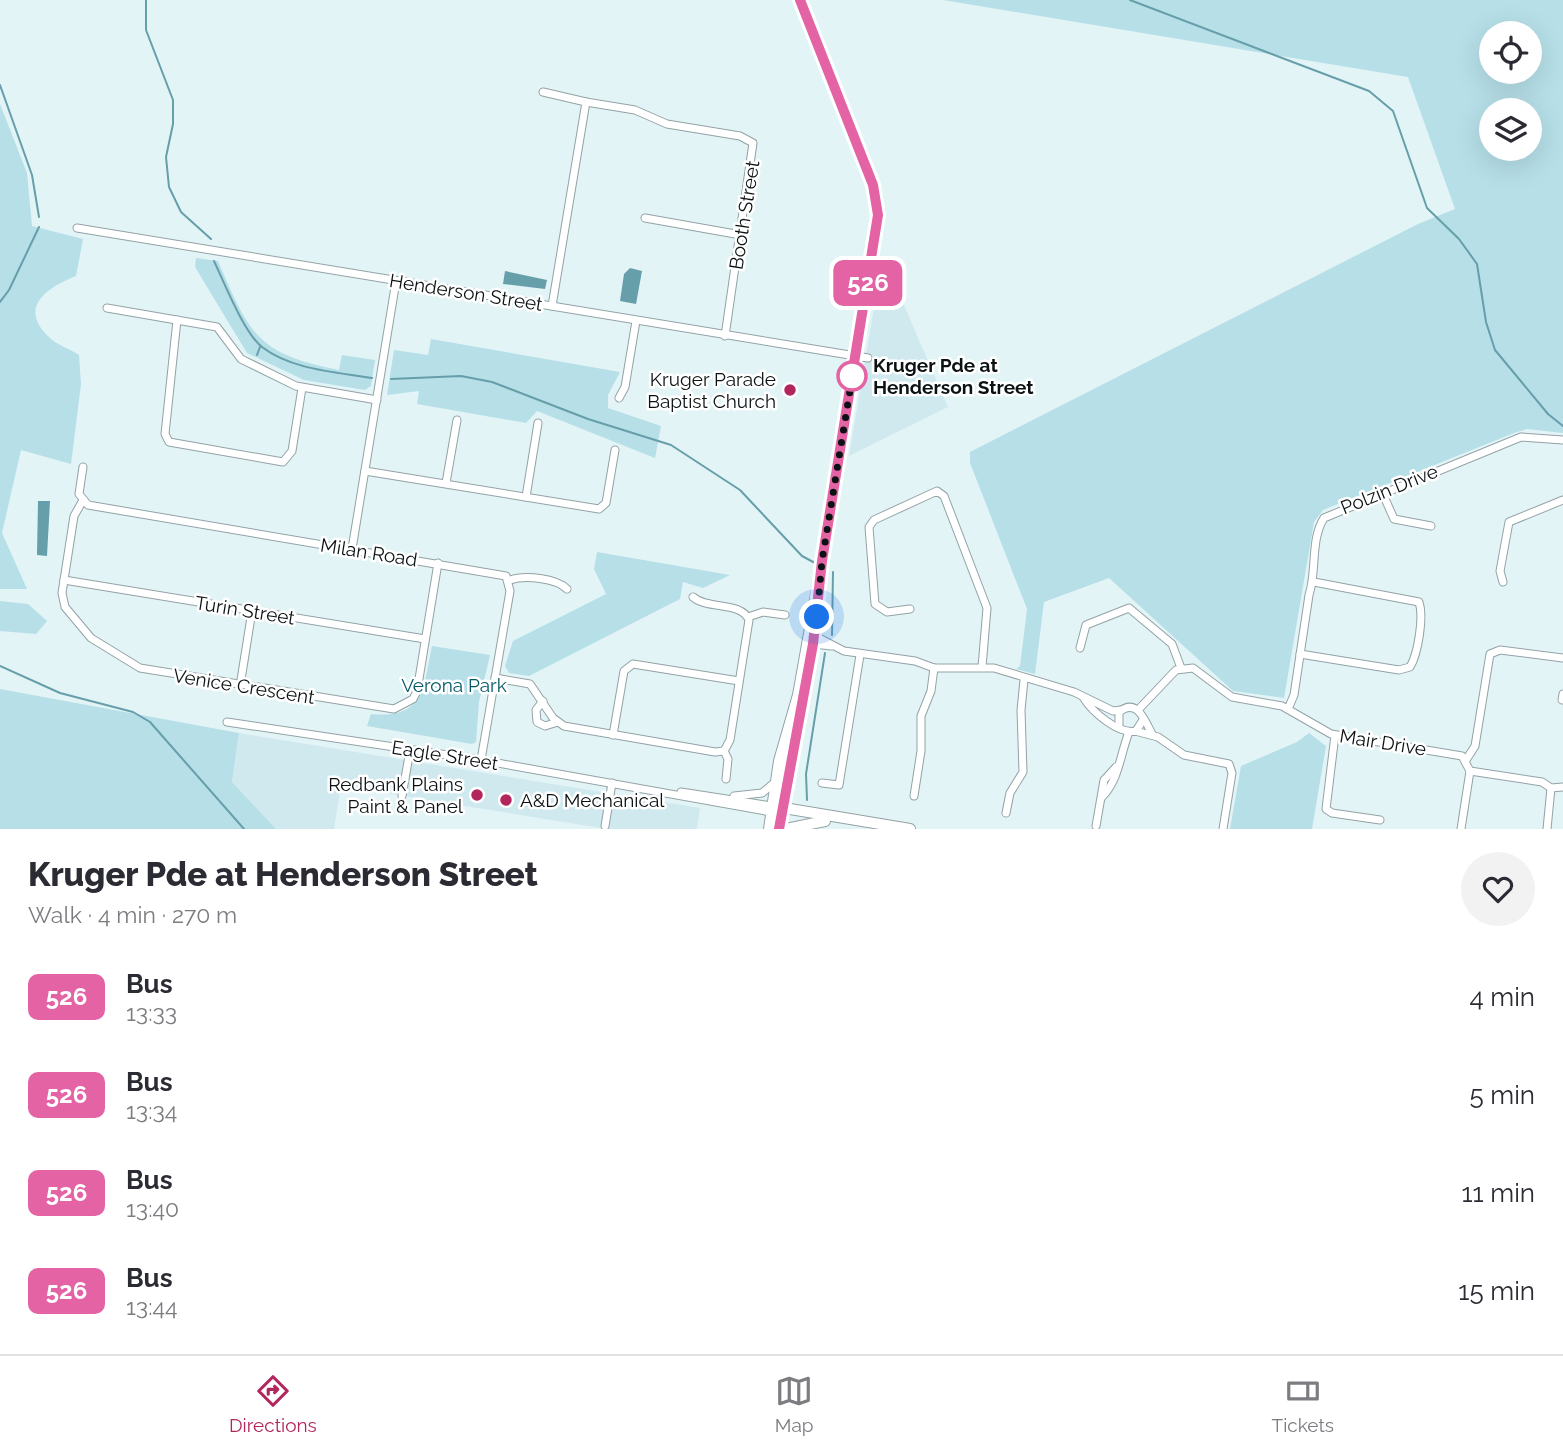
<!DOCTYPE html>
<html lang="en">
<head>
<meta charset="utf-8">
<style>
  :root { --surface:#fff; --page:#f2f2f3; --text:#2b2b33; --muted:#7c7c81; --line:#e1e1e2; --accent:#b3265d }
  body { margin:0; font-family:Raleway,sans-serif; background:var(--page); color:var(--text); height:100vh; display:flex; flex-direction:column; font-size:26px; white-space:nowrap }
  * { box-sizing:border-box; margin:0 }
  p { font-size:23px; color:var(--muted) }
  .icon { flex:none; width:38px; height:38px; fill:none; stroke:currentColor; stroke-width:2; stroke-linecap:round; stroke-linejoin:round }
  .map { position:relative; height:829px; overflow:hidden }
  .sheet { display:flex; flex-direction:column; background:var(--surface); flex:1 }
  .sheet>* { flex:none }
  .badge { padding:0 14px; border-radius:10px; font-size:24px; line-height:46px }
  .buttons { position:absolute; left:1479px; top:21px; display:grid; gap:14px }
  .buttons a { display:grid; place-items:center; width:63px; height:63px; border-radius:50%; background:var(--surface); box-shadow:0 7px 28px #0002; font-size:35px }
  .you { position:absolute; width:35px; height:35px; margin:-18px; border:5px solid #fff; border-radius:50%; background:#1a73e8; box-shadow:0 0 0 10px #1a73e833 }
  .map>.badge { position:absolute; translate:-50% -50%; box-shadow:0 0 0 4px #fff }
  .round { display:grid; place-items:center; flex:none; width:74px; height:74px; border-radius:37px; background:var(--page) }
  .headline { display:flex; align-items:center; justify-content:space-between; height:119px; padding:0 28px }
  h1 { font-size:33px; font-weight:800; line-height:52px }
  ul { padding:0; list-style:none }
  li { display:flex; align-items:center; gap:21px; height:98px; padding:0 28px }
  li div { flex:1 }
  li b { display:block; font-size:26px }
  li em { font-style:normal }
  li .badge { min-width:77px; font-weight:700; text-align:center }
  .menu { display:flex; justify-content:space-around; align-items:center; height:98px; border-top:2px solid var(--line); background:var(--surface); font-size:19px; color:var(--muted) }
  .menu a { display:grid; justify-items:center; gap:4px }
  .menu .current { color:var(--accent) }
  .map>svg:first-child { display:block }
  .built { fill:#cfe9ef }
  .green { fill:#b6dfe8; fill-rule:evenodd }
  .water { fill:#669eaa }
  .lines { fill:none; stroke-linecap:round; stroke-linejoin:round }
  .stream { stroke:#669eaa; stroke-width:2 }
  .street-casing { stroke:#93a2a6; stroke-width:9 }
  .secondary-casing { stroke:#93a2a6; stroke-width:12 }
  .street { stroke:#fff; stroke-width:7 }
  .secondary { stroke:#fff; stroke-width:10 }
  .line-casing { stroke:#fff; stroke-width:16 }
  .line { stroke:#e463a4; stroke-width:10 }
  .walk { stroke:#0c1213; stroke-width:7; stroke-dasharray:0 12.6 }
  .stop-dot { fill:#fff; stroke:#e463a4; stroke-width:3.5 }
  .poi-dot { fill:#b3265d; stroke:#fff; stroke-width:2.5 }
  .labels { text-anchor:middle; dominant-baseline:central; stroke-width:5; stroke-linejoin:round; paint-order:stroke }
  .street-label { font-size:19px; fill:#0c1213; stroke:#fff }
  .stop-label { font-size:19px; font-weight:bold; fill:#0c1213; stroke:#fff; text-anchor:start }
  .poi-label { font-size:19px; fill:#0c1213; stroke:#fff; text-anchor:end }
  .park-label { font-size:19px; fill:#055967; stroke:#fff }
</style>
</head>
<body>
<div class="map">
<svg width="1563" height="829" viewBox="0 0 1563 829">
  <rect width="100%" height="100%" fill="#e3f4f7"/>
  <g class="built">
    <path d="M 880,272 L 890,273 L 948,407 L 849,456 Z"/>
    <path d="M 239,733 L 700,808 L 697,829 L 607,829 L 341,786 L 334,829 L 276,829 L 232,782 Z"/>
  </g>
  <g class="green">
    <path d="M 943,0 L 1563,0 L 1563,433 L 1527,429 L 1514,433 L 1323,510 L 1314,522 L 1284,698 L 1233,691 L 1109,578 L 1044,602 L 1035,674 L 1016,669 L 1020,666 L 1027,609 L 970,463 L 970,452 L 1418,224 L 1455,209 L 1408,77 ZM 1491,33 L 1530,33 L 1530,72 L 1491,72 ZM 1491,110 L 1530,110 L 1530,149 L 1491,149 Z"/>
    <path d="M 0,104 L 27,173 L 32,226 L 83,239 L 76,276 C 46,288 17,308 50,338 C 57,345 70,349 79,355 L 81,384 L 71,464 L 21,450 L 2,533 L 27,589 L 0,589 Z"/>
    <path d="M 196,258 L 218,261 C 250,335 257,354 339,370 L 342,355 L 375,360 L 371,386 L 365,390 L 304,380 L 247,353 L 195,267 Z"/>
    <path d="M 431,339 L 620,372 L 608,395 L 608,408 L 661,426 L 655,458 L 537,411 L 526,423 L 417,404 L 419,391 L 387,395 L 394,350 L 428,355 Z"/>
    <path d="M 597,552 L 730,575 L 703,588 L 683,582 L 680,599 L 529,676 L 509,673 L 505,666 L 513,641 L 606,594 L 594,569 Z"/>
    <path d="M 0,601 L 28,604 L 47,621 L 36,634 L 0,631 Z"/>
    <path d="M 432,646 L 490,655 L 479,702 L 476,742 L 472,744 L 367,726 L 371,714 C 425,719 423,688 432,646 Z"/>
    <path d="M 0,689 L 239,733 L 232,782 L 276,829 L 0,829 Z"/>
    <path d="M 1309,733 L 1326,746 L 1312,829 L 1230,829 L 1241,766 L 1297,742 Z"/>
  </g>
  <g class="water">
    <path d="M 630,268 L 642,271 L 636,304 L 620,301 L 624,274 Z"/>
    <path d="M 505,271 L 547,280 L 545,289 L 503,284 Z"/>
    <path d="M 38,501 L 50,501 L 47,556 L 37,555 Z"/>
  </g>
  <g class="lines">
    <g class="stream">
      <path d="M 146,0 L 146,30 L 173,100 L 173,124 L 166,157 L 169,187 L 181,212 L 211,239"/>
      <path d="M 1130,0 L 1369,91 L 1393,111 L 1427,208 L 1459,239 L 1477,264 L 1486,322 L 1495,350 L 1548,414 L 1563,426"/>
      <path d="M 0,85 L 32,175 L 39,217"/>
      <path d="M 214,261 C 224,282 244,333 262,347 C 292,370 336,372 372,378"/>
      <path d="M 0,302 L 9,290 L 39,227"/>
      <path d="M 257,355 L 260,347"/>
      <path d="M 391,379 L 461,376 L 492,382 L 588,419 L 671,445 L 740,490 L 802,556 L 815,563"/>
      <path d="M 832,635 L 833,572"/>
      <path d="M 0,666 L 60,693 L 133,712 L 150,722 L 244,829"/>
      <path d="M 807,800 L 806,774 L 825,653"/>
    </g>
    <defs>
      <g id="street">
        <path d="M 543,92 L 586,102 L 552,306"/>
        <path d="M 586,102 L 635,110 L 667,124 L 740,136 L 753,143 L 725,336"/>
        <path d="M 645,218 L 741,235"/>
        <path d="M 77,228 L 868,358"/>
        <path d="M 107,308 L 217,327 L 241,359 L 296,386 L 377,400"/>
        <path d="M 177,320 L 165,434 L 169,442 L 283,462 L 292,451 L 302,388"/>
        <path d="M 619,398 L 625,387 L 636,321"/>
        <path d="M 83,467 L 79,494 L 88,505 L 506,576 L 510,591 L 481,760"/>
        <path d="M 365,471 L 599,509 L 606,503 L 615,450"/>
        <path d="M 446,483 L 457,420"/>
        <path d="M 1382,492 L 1394,519 L 1431,526"/>
        <path d="M 526,497 L 538,423"/>
        <path d="M 82,502 L 74,516 L 62,593 L 65,607 L 91,638 L 140,668 L 394,709 L 413,699 L 417,691 L 438,563"/>
        <path d="M 352,549 L 396,281"/>
        <path d="M 64,580 L 425,639"/>
        <path d="M 510,580 C 525,575 556,578 567,589"/>
        <path d="M 1503,582 L 1500,571 L 1509,522 L 1563,500"/>
        <path d="M 910,609 L 887,612 L 875,604 L 869,527 L 874,520 L 937,491 L 944,496 L 987,608 L 982,667"/>
        <path d="M 748,617 L 763,612 L 785,615"/>
        <path d="M 807,637 L 821,639 L 844,651 L 915,661 L 934,668 L 994,668 L 1074,692 L 1113,711 L 1121,710"/>
        <path d="M 806,643 L 831,646"/>
        <path d="M 1080,648 L 1086,625 L 1129,608 L 1172,644 L 1181,668"/>
        <path d="M 1300,654 L 1399,670 L 1410,667 C 1418,654 1424,617 1419,602 L 1314,582"/>
        <path d="M 495,678 L 530,684 L 553,718 L 564,726 L 715,752 L 724,751 L 730,740 L 749,620 C 741,601 708,610 693,597"/>
        <path d="M 240,686 L 252,611"/>
        <path d="M 1083,697 C 1092,712 1119,735 1136,731 L 1143,720"/>
        <path d="M 1562,700 L 1563,694"/>
        <path d="M 543,701 L 536,710 L 537,722 L 545,726 L 558,722"/>
        <path d="M 1288,709 L 1294,695 L 1309,595 C 1317,572 1310,540 1324,518 L 1521,437 L 1563,440"/>
        <path d="M 1138,710 L 1176,670 L 1193,668 L 1232,697 L 1282,706 L 1331,734 L 1462,756 L 1470,771 L 1461,829"/>
        <path d="M 227,722 L 481,760 L 771,812"/>
        <path d="M 1119,726 L 1119,712 C 1137,697 1145,721 1152,734"/>
        <path d="M 1135,731 L 1158,737 L 1184,755 L 1229,764 L 1232,773 L 1223,829"/>
        <path d="M 613,735 L 624,671 L 633,664 L 739,681"/>
        <path d="M 1335,735 L 1326,809 L 1332,813 L 1380,820"/>
        <path d="M 724,751 L 728,759 L 726,779"/>
        <path d="M 1466,760 L 1475,746 L 1490,654 L 1500,650 L 1563,658"/>
        <path d="M 1470,771 L 1542,782 L 1551,788 L 1563,787"/>
        <path d="M 822,783 L 839,785 L 860,655"/>
        <path d="M 681,792 L 772,806"/>
        <path d="M 402,796 L 410,750"/>
        <path d="M 734,796 L 762,793 L 774,783"/>
        <path d="M 914,796 L 921,751 L 921,716 L 931,691 L 934,668"/>
        <path d="M 1103,796 C 1119,779 1120,755 1129,732"/>
        <path d="M 1006,813 L 1010,793 L 1023,772 L 1021,710 L 1024,680"/>
        <path d="M 605,826 L 612,783"/>
        <path d="M 1096,826 L 1104,780 L 1116,767"/>
        <path d="M 1547,829 L 1551,788"/>
      </g>
      <g id="secondary">
        <path d="M 778,807 L 910,829"/>
        <path d="M 769,829 L 779,761 L 798,695 L 822,561 L 878,215 L 873,185 L 800,0"/>
        <path d="M 779,829 L 805,691"/>
        <path d="M 786,829 L 825,821"/>
      </g>
    </defs>
    <use href="#street" class="street-casing"/>
    <use href="#secondary" class="secondary-casing"/>
    <use href="#street" class="street"/>
    <use href="#secondary" class="secondary"/>
  </g>
  <g class="lines">
    <defs>
      <path id="line" d="M 779,829 L 813,644 L 822,561 L 878,215 L 873,185 L 800,0"/>
    </defs>
    <use href="#line" class="line-casing"/>
    <use href="#line" class="line"/>
    <path class="walk" d="M 817,617 L 822,561 L 854,366 L 852,376"/>
  </g>
  <circle class="stop-dot" cx="852" cy="376" r="14"/>
  <g class="poi-dot">
    <circle cx="790" cy="390" r="7"/>
    <circle cx="477" cy="795" r="7"/>
    <circle cx="506" cy="800" r="7"/>
  </g>
  <g class="labels">
    <g class="street-label">
      <text transform="translate(744 215) rotate(-81)">Booth Street</text>
      <text transform="translate(466 292) rotate(9)">Henderson Street</text>
      <text transform="translate(1389 489) rotate(-22)">Polzin Drive</text>
      <text transform="translate(369 552) rotate(9)">Milan Road</text>
      <text transform="translate(245 610) rotate(9)">Turin Street</text>
      <text transform="translate(244 686) rotate(9)">Venice Crescent</text>
      <text transform="translate(1383 742) rotate(9)">Mair Drive</text>
      <text transform="translate(445 755) rotate(9)">Eagle Street</text>
    </g>
    <g class="stop-label">
      <text x="873" y="365">Kruger Pde at<tspan x="873" dy="22">Henderson Street</tspan></text>
    </g>
    <g class="poi-label">
      <text x="776" y="379">Kruger Parade<tspan x="776" dy="22">Baptist Church</tspan></text>
      <text x="463" y="784">Redbank Plains<tspan x="463" dy="22">Paint &amp; Panel</tspan></text>
      <text x="520" y="800" text-anchor="start">A&amp;D Mechanical</text>
    </g>
    <g class="park-label">
      <text x="454" y="685">Verona Park</text>
    </g>
  </g>
</svg>
<div class="buttons">
<a><svg class="icon" aria-label="locate" viewBox="0 0 24 24"><circle cx="12" cy="12" r="6"/><path d="M12 2v4M12 18v4M2 12h4M18 12h4"/></svg></a>
<a><svg class="icon" aria-label="layers" viewBox="0 0 24 24"><path d="M12 4l9 5-9 5-9-5zM3 14l9 5 9-5"/></svg></a>
</div>
<div class="you" style="left:817px;top:617px"></div>
<b class="badge" style="left:868px;top:283px;background:#e463a4;color:#fff">526</b>
</div>
<section class="sheet">
<div class="headline"><div><h1>Kruger Pde at Henderson Street</h1><p>Walk · 4 min · 270 m</p></div><a class="round"><svg class="icon" aria-label="heart" viewBox="0 0 24 24"><path d="M12 20l-8-8c-3-5 5-10 8-4 3-6 11-1 8 4z"/></svg></a></div>
<ul>
<li><span class="badge" style="background:#e463a4;color:#fff">526</span><div><b>Bus</b><p>13:33</p></div><em>4 min</em></li>
<li><span class="badge" style="background:#e463a4;color:#fff">526</span><div><b>Bus</b><p>13:34</p></div><em>5 min</em></li>
<li><span class="badge" style="background:#e463a4;color:#fff">526</span><div><b>Bus</b><p>13:40</p></div><em>11 min</em></li>
<li><span class="badge" style="background:#e463a4;color:#fff">526</span><div><b>Bus</b><p>13:44</p></div><em>15 min</em></li>
</ul>
</section>
<nav class="menu">
<a class="current"><svg class="icon" aria-label="directions" viewBox="0 0 24 24"><path d="M12 3l9 9-9 9-9-9zM9 14v-3h6M13 9l2 2-2 2"/></svg>Directions</a>
<a><svg class="icon" aria-label="map" viewBox="0 0 24 24"><path d="M3 6l6-2 6 2 6-2v14l-6 2-6-2-6 2zM9 4v14M15 6v14"/></svg>Map</a>
<a><svg class="icon" aria-label="tickets" viewBox="0 0 24 24"><path d="M3 7h18v10H3zM15 7v10"/></svg>Tickets</a>
</nav>
</body>
</html>
